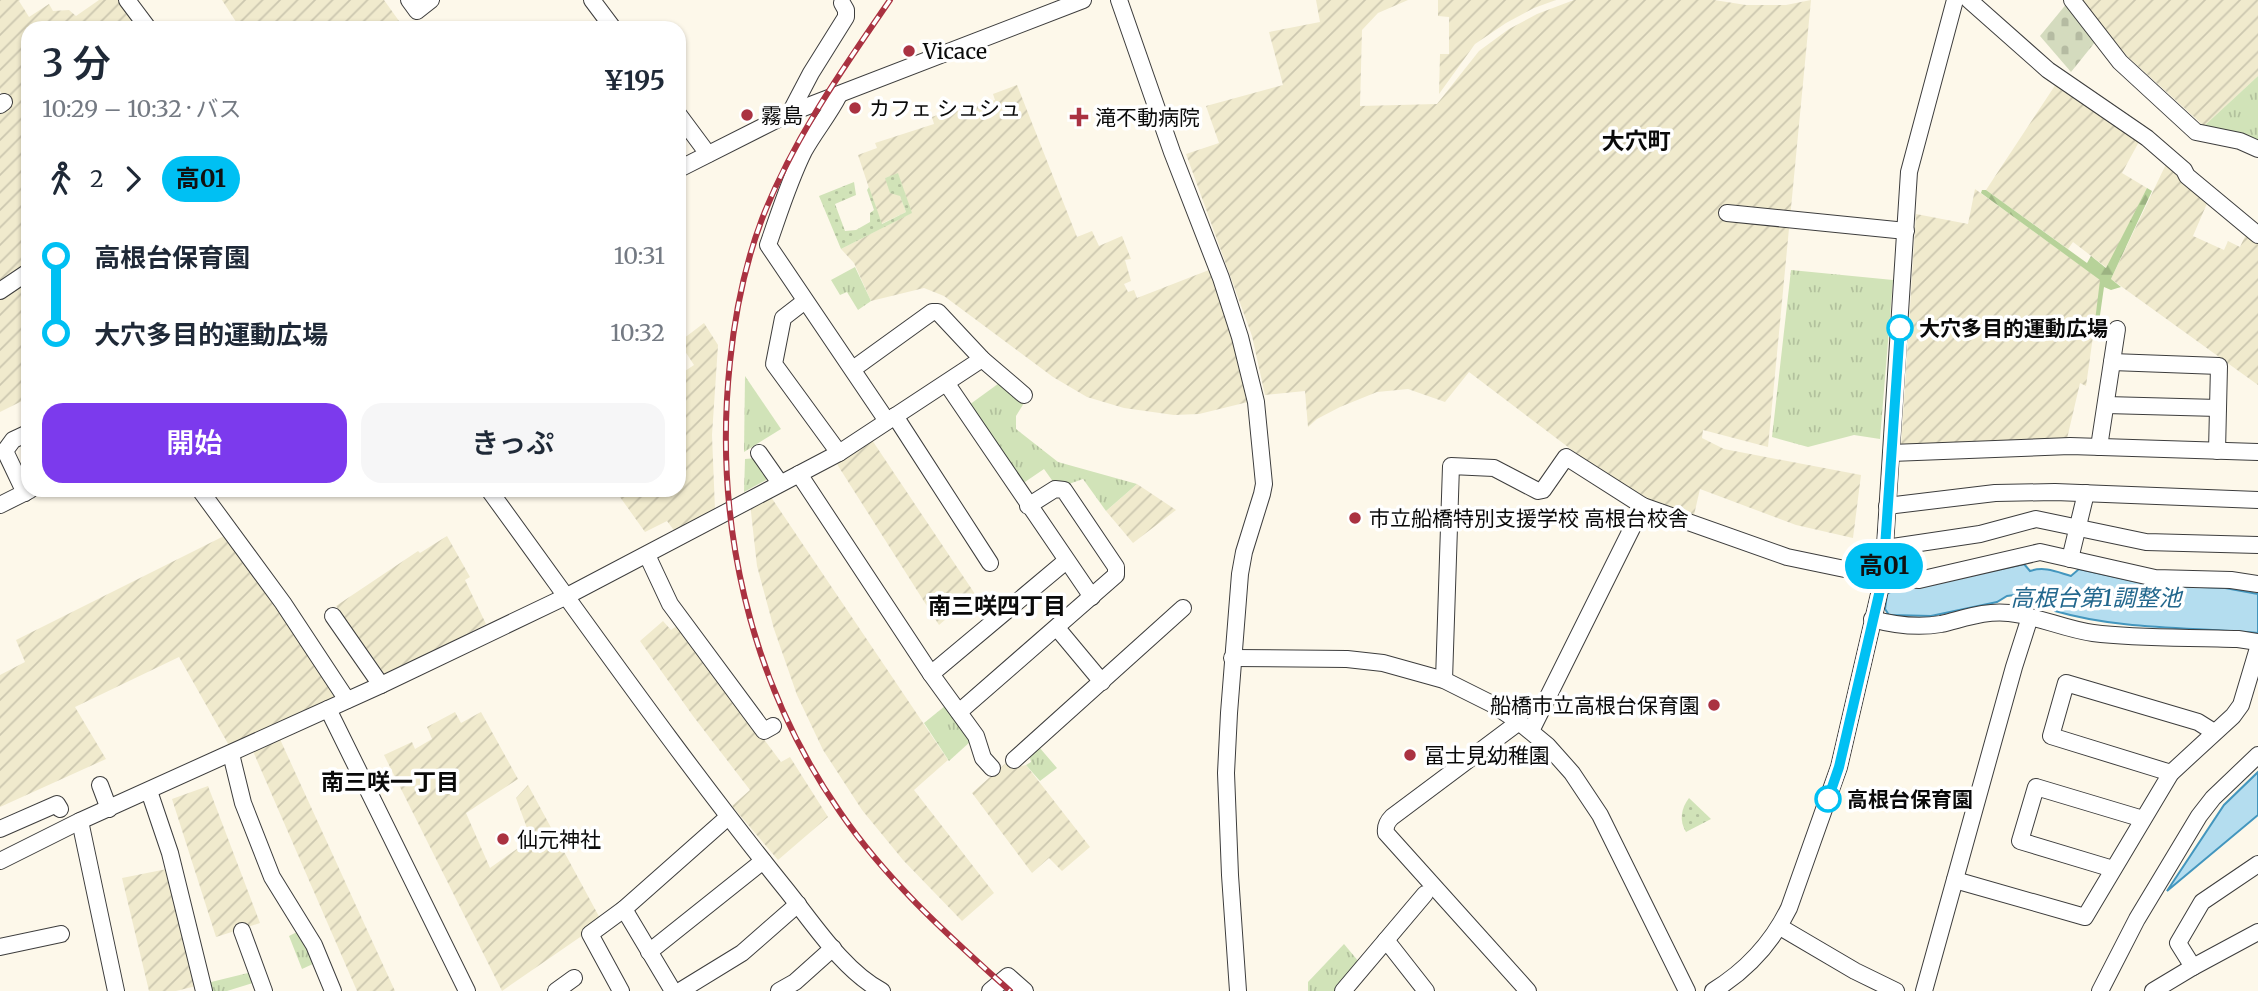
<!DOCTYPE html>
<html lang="ja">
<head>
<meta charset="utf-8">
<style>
  :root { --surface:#fff; --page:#f6f6f7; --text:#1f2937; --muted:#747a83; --accent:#7c3aed }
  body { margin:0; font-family:Merriweather,"Noto Sans JP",serif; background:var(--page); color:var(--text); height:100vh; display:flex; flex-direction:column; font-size:26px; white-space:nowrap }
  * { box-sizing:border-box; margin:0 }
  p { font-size:23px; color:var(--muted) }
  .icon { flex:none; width:38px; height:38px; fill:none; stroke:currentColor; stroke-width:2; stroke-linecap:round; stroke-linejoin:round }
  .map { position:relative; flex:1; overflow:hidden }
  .sheet { position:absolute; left:21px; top:21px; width:665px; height:476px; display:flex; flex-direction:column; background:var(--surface); border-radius:21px; box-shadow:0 2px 5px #0004 }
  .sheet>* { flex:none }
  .badge { padding:0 14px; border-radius:23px; font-size:24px; line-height:46px }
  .map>.badge { position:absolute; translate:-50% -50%; box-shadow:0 0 0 4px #fff }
  .legs { display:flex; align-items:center; gap:10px; height:77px; padding:0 21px; font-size:23px }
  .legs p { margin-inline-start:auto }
  .overview { display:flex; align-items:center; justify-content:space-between; height:119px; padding:0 21px }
  h1 { font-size:38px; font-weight:600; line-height:52px }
  .button { display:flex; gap:14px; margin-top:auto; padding:14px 21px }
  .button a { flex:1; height:80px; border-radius:21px; background:var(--accent); color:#fff; font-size:28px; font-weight:600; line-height:80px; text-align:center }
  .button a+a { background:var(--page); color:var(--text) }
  ul { padding:0 21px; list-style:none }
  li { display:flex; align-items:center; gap:24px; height:77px; font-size:26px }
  li i { display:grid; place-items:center; width:10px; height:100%; margin:0 9px; background:currentColor }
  li i::after { content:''; width:18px; height:18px; margin:-9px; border:5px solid; border-radius:50%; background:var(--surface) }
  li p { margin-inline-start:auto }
  li:first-child i { background:linear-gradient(#0000 50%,currentColor 0) }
  li:last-child i { background:linear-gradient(currentColor 50%,#0000 0) }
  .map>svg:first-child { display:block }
  .farmland { fill:url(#farmland-furrows) }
  .grass { fill:url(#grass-dots) }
  .forest { fill:url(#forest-firs) }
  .cemetery { fill:url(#cemetery-stones) }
  .park { fill:url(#park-tufts) }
  .water { fill:#b4ddef; stroke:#4396be; stroke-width:2 }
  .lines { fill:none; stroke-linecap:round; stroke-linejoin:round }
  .minor-casing { stroke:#3d3d3d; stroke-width:18 }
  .minor { stroke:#fff; stroke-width:16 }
  .rail-casing { stroke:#aa3241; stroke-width:6 }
  .rail { stroke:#fff; stroke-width:3.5; stroke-dasharray:10; stroke-linecap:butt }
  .line-1-casing { stroke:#fff; stroke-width:16 }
  .line-1 { stroke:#00c0f3; stroke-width:10 }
  .poi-dot { fill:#aa3241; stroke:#fff; stroke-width:2.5 }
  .stop-1-dot { fill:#fff; stroke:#00c0f3; stroke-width:3.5 }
  .labels { text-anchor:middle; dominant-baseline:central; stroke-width:7; stroke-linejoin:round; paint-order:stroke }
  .poi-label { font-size:21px; fill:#0a0a0a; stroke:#fff; text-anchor:start }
  .stop-label { font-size:21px; font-weight:bold; fill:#0a0a0a; stroke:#fff; text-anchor:start }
  .neighbourhood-label { font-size:23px; font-weight:bold; fill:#0a0a0a; stroke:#fff }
  .water-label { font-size:23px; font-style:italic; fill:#22678d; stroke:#fff }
</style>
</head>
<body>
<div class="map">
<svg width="2258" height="991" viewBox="0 0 2258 991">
  <defs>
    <pattern id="farmland-furrows" width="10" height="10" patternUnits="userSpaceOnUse" patternTransform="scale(1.75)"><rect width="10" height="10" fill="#f0eacd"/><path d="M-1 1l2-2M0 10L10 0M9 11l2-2" fill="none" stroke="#ccc7af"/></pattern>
    <pattern id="grass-dots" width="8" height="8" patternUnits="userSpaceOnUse" patternTransform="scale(1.75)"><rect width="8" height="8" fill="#d1e3b8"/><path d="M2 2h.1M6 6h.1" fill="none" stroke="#b2c19d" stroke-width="1.8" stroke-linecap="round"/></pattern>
    <pattern id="forest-firs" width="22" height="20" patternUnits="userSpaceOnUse" patternTransform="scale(1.75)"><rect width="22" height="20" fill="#b7d299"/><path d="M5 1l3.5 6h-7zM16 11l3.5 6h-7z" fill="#9cb382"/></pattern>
    <pattern id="cemetery-stones" width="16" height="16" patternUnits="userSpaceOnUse" patternTransform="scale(1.75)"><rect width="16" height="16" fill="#d4dbbe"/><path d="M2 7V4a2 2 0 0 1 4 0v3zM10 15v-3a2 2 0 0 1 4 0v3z" fill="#b5bba2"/></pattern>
    <pattern id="park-tufts" width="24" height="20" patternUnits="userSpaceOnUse" patternTransform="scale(1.75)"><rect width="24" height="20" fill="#d1e3b8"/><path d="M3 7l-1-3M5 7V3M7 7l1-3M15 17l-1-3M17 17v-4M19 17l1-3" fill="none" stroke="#b2c19d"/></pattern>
  </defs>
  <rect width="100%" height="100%" fill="#fdf8ea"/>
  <g class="farmland">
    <path d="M 0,0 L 20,0 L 19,1 L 29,17 L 49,4 L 53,11 L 69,10 L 76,16 L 99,0 L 119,0 L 139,28 L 28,28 L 28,269 L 0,288 L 0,113 L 10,105 L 0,91 Z"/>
    <path d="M 222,0 L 384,0 L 404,28 L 240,28 Z"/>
    <path d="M 1316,0 L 1408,0 L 1378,13 L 1362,30 L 1360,106 L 1437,104 L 1479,51 L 1509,29 L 1537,14 L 1574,0 L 1714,0 L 1746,5 L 1786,5 L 1811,0 L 1768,447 L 1703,430 L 1702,438 L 1724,449 L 1861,475 L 1853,538 L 1796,525 L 1700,489 L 1694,515 L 1649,499 L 1605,475 L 1469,372 L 1445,402 L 1408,389 L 1377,392 L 1340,407 L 1317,419 L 1308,427 L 1305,391 L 1265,395 L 1252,336 L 1186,154 L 1219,143 L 1206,106 L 1283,85 L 1269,32 L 1320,22 Z"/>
    <path d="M 1438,0 L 1556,0 L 1534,8 L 1506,23 L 1475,44 L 1439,94 L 1440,54 L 1449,54 L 1449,17 L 1438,16 Z"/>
    <path d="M 2080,0 L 2258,0 L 2258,76 L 2204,126 L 2128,57 Z"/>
    <path d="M 2058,81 L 2141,138 L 2122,173 L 2147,188 L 2107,268 L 2073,242 L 2068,249 L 1986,190 Z"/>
    <path d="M 1017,85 L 1077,237 L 1092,231 L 1099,246 L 1122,236 L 1131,259 L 1125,260 L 1131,281 L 1124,284 L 1128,292 L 1134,290 L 1137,298 L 1209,270 L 1235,338 L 1248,402 L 1199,414 L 1174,415 L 1124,408 L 1087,397 L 1053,377 L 944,296 L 924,288 L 871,301 L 854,263 L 841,249 L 911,213 L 898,174 L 885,178 L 900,196 L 906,212 L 881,224 L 858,155 L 877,148 L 875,143 L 934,124 L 932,117 L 956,108 L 958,112 L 984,104 L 995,100 L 993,94 Z"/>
    <path d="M 2168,160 L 2208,201 L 2193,236 L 2224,250 L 2228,241 L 2240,247 L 2247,232 L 2258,242 L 2258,385 L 2111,279 Z"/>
    <path d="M 1975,189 L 2101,280 L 2086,386 L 2080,383 L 2066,443 L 1901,447 L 1916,214 L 1968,224 Z"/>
    <path d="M 28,276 L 28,398 L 0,412 L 0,295 Z"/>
    <path d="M 704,323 L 718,345 L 712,435 L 715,510 L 676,533 L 667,521 L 645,532 L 615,490 L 679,490 L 679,375 L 694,365 L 679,342 Z"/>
    <path d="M 872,440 L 975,594 L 939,625 L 835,461 Z"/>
    <path d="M 1137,484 L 1176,510 L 1133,543 L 1106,511 Z"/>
    <path d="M 769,494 L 948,760 L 914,790 L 994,893 L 962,921 L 903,860 L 862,810 L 823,750 L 797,695 L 774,629 L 757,566 L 750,503 Z"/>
    <path d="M 228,534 L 343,698 L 231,749 L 179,657 L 75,707 L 106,759 L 0,807 L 0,675 L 25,662 L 16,640 Z"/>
    <path d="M 447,536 L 470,577 L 465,580 L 486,624 L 386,676 L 336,606 L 418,551 L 420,553 Z"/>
    <path d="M 663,621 L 671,630 L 678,625 L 781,762 L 790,757 L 828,817 L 778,860 L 732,806 L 750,790 L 693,716 L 640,641 Z"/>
    <path d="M 455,712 L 461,723 L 481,712 L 518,779 L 466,813 L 490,868 L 531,839 L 516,798 L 528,785 L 602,922 L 502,991 L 384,755 L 412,742 L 415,749 L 432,739 L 427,727 Z"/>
    <path d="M 279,737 L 395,991 L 357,991 L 252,749 Z"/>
    <path d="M 1007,762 L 1012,768 L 1026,765 L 1090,847 L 1062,871 L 1049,858 L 1032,873 L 972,793 Z"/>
    <path d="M 208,786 L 260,923 L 216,937 L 172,799 Z"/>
    <path d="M 167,869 L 196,986 L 176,991 L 149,991 L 122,878 Z"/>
  </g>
  <g class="grass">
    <path d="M 898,173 L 912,213 L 841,249 L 819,196 L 854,182 L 856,195 L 835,204 L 845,231 L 856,230 L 870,222 L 870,213 L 874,210 L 867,190 L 869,187 L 882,224 L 906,212 L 900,196 L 890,193 L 885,178 Z"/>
    <path d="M 1689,798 L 1711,819 L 1686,832 C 1679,821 1681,808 1689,798 Z"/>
  </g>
  <path class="forest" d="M 2147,188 L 2152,191 L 2111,279 L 2121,287 L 2111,290 L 2104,287 L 2099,322 L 2095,321 L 2100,280 L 1981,193 L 1982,190 L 1986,190 L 2087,263 L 2091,256 L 2106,268 Z"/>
  <path class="cemetery" d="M 2068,2 L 2096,41 L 2071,72 L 2040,36 Z"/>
  <g class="park">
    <path d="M 2258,76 L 2258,146 L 2204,126 Z"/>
    <path d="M 855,267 L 871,301 L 858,310 L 847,292 L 840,295 L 831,280 Z"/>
    <path d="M 1791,270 L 1893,280 L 1880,439 L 1854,435 L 1808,447 L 1772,437 Z"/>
    <path d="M 745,376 L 781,429 L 744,452 Z"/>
    <path d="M 1002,381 L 1024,403 L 1016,416 L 1016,429 L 1058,462 L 1137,484 L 1106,511 L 1083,479 L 1066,485 L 1054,483 L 1044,469 L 1022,484 L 969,405 Z"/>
    <path d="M 757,458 L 767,475 L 766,480 L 744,492 L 745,459 Z"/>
    <path d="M 945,706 L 971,741 L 949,761 L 924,723 Z"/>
    <path d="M 1039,747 L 1057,768 L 1040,781 L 1026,765 L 1031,762 L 1029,754 Z"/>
    <path d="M 299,931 L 315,963 L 302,969 L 289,936 Z"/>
    <path d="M 1344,944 L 1359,962 L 1334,991 L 1308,991 L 1308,982 Z"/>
    <path d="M 252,972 L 256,982 L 227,991 L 210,991 L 207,983 Z"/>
  </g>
  <g class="water">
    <path d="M 2024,564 L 2030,571 C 2045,566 2057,572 2071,576 L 2079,569 L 2152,585 L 2225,588 L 2258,594 L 2258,633 C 2191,627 2120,630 2055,611 L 2052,601 L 2043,596 L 2022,594 L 2007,596 L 1997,602 L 1931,616 L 1889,615 L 1885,609 L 1887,594 L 1896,589 L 1920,586 Z"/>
    <path d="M 2258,772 L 2258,815 L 2167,891 L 2224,805 Z"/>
  </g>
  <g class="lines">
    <defs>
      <g id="minor">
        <path d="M 127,0 L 148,28"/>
        <path d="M 409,0 L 417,11 L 431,0"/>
        <path d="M 592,0 L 613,28"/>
        <path d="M 1119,0 L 1172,152 L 1221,278 L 1240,337 L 1256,402 L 1264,484 L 1262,494 L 1244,552 L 1240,574 L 1229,713 L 1226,773 L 1230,875 L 1238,991"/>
        <path d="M 1969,0 L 2048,70 L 2147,138 L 2184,170 L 2187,176 L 2258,235"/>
        <path d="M 2072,0 L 2120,62 L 2196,132 L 2240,141 L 2258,149"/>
        <path d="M 839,95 C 829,115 815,131 804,151 C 789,181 779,214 768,245 L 887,421"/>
        <path d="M 0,105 L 4,102"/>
        <path d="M 790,113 L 811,73 L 846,17 L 846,10 L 842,3"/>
        <path d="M 679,115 L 708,154"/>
        <path d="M 679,169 L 790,113 L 1083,0"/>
        <path d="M 1727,213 L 1906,231"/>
        <path d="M 0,291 L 28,272"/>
        <path d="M 805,301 L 783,318 L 774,364 L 839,453"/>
        <path d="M 2112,362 L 2219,366 L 2217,451"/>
        <path d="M 853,369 L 932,312 L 938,312 L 982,359 L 1024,395"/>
        <path d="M 947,384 L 1092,597"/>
        <path d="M 2106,405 L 2218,408"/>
        <path d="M 895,416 L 990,563"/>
        <path d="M 2099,447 L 2117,329"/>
        <path d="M 759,453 L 780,483"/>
        <path d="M 1891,453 L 2070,446 L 2258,452"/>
        <path d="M 799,474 L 931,674 L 976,736 L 983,758 L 992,768"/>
        <path d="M 200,490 L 283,603 L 347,700"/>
        <path d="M 489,490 C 586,623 681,759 784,887 C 811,920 843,971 882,991"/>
        <path d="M 25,493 L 5,451 L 13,440 L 28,433"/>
        <path d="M 0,505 L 30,490"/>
        <path d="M 1887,506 L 1995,493 L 2055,492 L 2258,500"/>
        <path d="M 1886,548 L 1980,534 L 2036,519 L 2146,542 L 2258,545"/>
        <path d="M 647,555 L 670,604 L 764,731 L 773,726"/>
        <path d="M 2070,559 L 2086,493"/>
        <path d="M 333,616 L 381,685"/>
        <path d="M 1872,619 C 1894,625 1918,628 1941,624 C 1963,619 1986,610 2009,613 C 2038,616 2064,629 2093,633 C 2140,639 2189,637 2238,639 L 2258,642"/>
        <path d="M 1057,628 L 1102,682"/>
        <path d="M 1232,658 L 1347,659 L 1383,663 L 1444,680 L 1492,704 L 1519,722 L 1548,746 L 1572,773 L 1600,815 L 1687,991"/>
        <path d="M 931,674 L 1066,561"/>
        <path d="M 1444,680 L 1451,466 L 1494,468 L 1538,491 L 1543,490 L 1566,457 L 1643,506 L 1787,557 L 1883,577 L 1919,580 L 2040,552 L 2155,578 L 2231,580 L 2258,584"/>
        <path d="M 328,709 L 467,991"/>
        <path d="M 959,712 L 1116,575 L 1116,567 L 1064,490 L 1055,489 L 1028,506"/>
        <path d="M 1519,722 L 1392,817 C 1387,822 1385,826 1386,833 L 1528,991"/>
        <path d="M 1531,731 L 1643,506"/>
        <path d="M 231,754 L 243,803 L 272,877 L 314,945 L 333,991"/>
        <path d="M 1014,760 L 1183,608"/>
        <path d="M 2171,773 L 2051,736 L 2066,683 L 2198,722 L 2214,732"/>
        <path d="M 100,785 L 109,809"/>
        <path d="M 149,791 L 170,853 L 204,991"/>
        <path d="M 80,821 L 116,991"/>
        <path d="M 0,829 L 57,804 L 60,809"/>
        <path d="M 0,861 L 80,821 L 381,685 L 567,596 L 839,453 L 982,359"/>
        <path d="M 2113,869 L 2020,841 L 2036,787 L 2143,819"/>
        <path d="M 1955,880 L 2085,917 L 2171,773 L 2233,716 L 2241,705 L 2258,648"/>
        <path d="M 624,909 L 673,991"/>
        <path d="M 1780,927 L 1855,971 L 1896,991"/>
        <path d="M 242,931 L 264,991"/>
        <path d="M 1386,940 L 1426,991"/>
        <path d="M 0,947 L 61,934"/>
        <path d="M 649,952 L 763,861"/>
        <path d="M 2193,967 L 2178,943 L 2202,902 L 2258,864"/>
        <path d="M 556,991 L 574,978"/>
        <path d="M 621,991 L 590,934 L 624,909 L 728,817"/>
        <path d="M 680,991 L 742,953 L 798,904"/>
        <path d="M 779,991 L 795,982 L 833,948"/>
        <path d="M 990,991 L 1008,976 L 1025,991"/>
        <path d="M 1343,991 L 1425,894"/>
        <path d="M 1713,991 C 1747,970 1772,943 1789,908 L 1839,767 L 1883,577 L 1909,172 L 1955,0"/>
        <path d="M 1924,991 L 2014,667 L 2030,617"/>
        <path d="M 2100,991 L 2137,919 L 2199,816 L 2213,798 L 2258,755"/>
        <path d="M 2153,991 L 2193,967 L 2258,932"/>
      </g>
    </defs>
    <use href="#minor" class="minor-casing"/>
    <use href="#minor" class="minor"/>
    <defs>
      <path id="rail" d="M 890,0 C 842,70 793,139 762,219 C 745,264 735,313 730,362 C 713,519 749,681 840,812 C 887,881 948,935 1010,991"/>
    </defs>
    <use href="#rail" class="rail-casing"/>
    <use href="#rail" class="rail"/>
  </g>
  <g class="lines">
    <defs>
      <path id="line-1" d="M 1828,799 L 1839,767 L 1883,577 L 1900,328"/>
    </defs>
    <use href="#line-1" class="line-1-casing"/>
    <use href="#line-1" class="line-1"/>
  </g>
  <g class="poi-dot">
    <circle cx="909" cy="51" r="7"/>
    <circle cx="855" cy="108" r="7"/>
    <circle cx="747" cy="115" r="7"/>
    <path d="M1075.5 106.5h7v7h7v7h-7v7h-7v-7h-7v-7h7z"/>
    <circle cx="1355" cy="518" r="7"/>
    <circle cx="1714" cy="705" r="7"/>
    <circle cx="1410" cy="755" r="7"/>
    <circle cx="503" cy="839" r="7"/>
  </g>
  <g class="stop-1-dot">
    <circle cx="1900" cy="328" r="12"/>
    <circle cx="1828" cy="799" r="12"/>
  </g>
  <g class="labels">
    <g class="poi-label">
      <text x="923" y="51">Vicace</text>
      <text x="869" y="108">カフェ シュシュ</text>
      <text x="761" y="115">霧島</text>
      <text x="1095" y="117">滝不動病院</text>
      <text x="1369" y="518">市立船橋特別支援学校 高根台校舎</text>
      <text x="1700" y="705" text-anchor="end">船橋市立高根台保育園</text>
      <text x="1424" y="755">冨士見幼稚園</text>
      <text x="517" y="839">仙元神社</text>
    </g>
    <g class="stop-label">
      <text x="1919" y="328">大穴多目的運動広場</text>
      <text x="1847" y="799">高根台保育園</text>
    </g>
    <g class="neighbourhood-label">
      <text x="1636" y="140">大穴町</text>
      <text x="997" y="605">南三咲四丁目</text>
      <text x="390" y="781">南三咲一丁目</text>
    </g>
    <g class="water-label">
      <text x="2096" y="597">高根台第1調整池</text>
    </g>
  </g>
</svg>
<b class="badge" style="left:1884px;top:566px;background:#00c0f3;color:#111">高01</b>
<section class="sheet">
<div class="overview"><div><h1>3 分</h1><p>10:29 – 10:32 · バス</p></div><b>¥195</b></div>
<div class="legs"><svg class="icon" aria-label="walk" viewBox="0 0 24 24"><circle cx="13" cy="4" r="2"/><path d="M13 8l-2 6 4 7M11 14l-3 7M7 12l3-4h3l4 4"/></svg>2<svg class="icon" aria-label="forward" viewBox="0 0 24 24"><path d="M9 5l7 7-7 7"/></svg><b class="badge" style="background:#00c0f3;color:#111">高01</b></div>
<ul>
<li><i style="color:#00c0f3"></i><b>高根台保育園</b><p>10:31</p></li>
<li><i style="color:#00c0f3"></i><b>大穴多目的運動広場</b><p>10:32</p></li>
</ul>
<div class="button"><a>開始</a><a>きっぷ</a></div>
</section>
</div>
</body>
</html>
